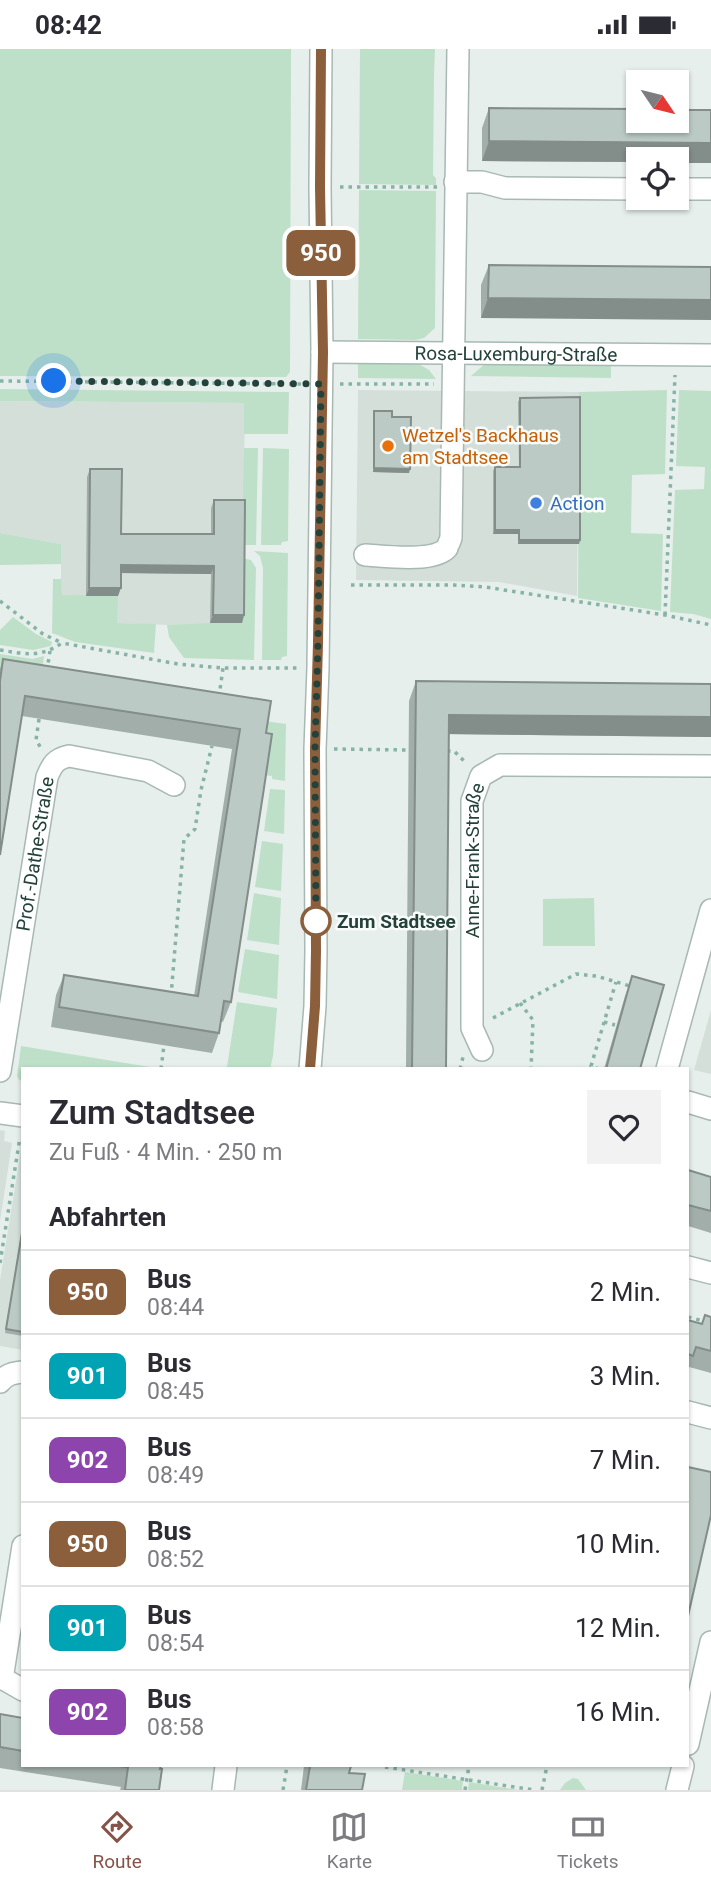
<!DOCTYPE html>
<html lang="de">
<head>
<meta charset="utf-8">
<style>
  :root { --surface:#fff; --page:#f2f2f3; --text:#2b2b33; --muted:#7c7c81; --line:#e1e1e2; --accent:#855347 }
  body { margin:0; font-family:Roboto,sans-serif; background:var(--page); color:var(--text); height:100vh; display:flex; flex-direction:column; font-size:26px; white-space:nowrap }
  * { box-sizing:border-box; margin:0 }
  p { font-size:23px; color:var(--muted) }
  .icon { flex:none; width:38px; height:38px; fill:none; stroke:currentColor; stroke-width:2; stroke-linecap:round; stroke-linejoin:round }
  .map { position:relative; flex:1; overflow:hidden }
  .details { position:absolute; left:21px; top:1018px; width:668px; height:700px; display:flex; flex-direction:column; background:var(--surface); border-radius:0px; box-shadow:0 2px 5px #0004 }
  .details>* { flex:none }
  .badge { padding:0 14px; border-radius:10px; font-size:24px; line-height:46px }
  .needle { width:46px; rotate:125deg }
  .fabs { position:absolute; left:626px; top:21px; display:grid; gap:14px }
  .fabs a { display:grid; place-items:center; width:63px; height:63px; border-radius:0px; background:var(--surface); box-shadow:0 2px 5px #0004; font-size:35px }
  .you { position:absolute; width:35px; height:35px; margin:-18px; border:5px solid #fff; border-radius:50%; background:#1a73e8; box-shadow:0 0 0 10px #1a73e833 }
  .map>.badge { position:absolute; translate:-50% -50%; box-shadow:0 0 0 4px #fff }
  h2 { padding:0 28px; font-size:26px; line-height:63px }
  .round { display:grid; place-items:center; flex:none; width:74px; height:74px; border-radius:0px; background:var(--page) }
  .overview { display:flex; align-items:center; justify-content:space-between; height:119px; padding:0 28px }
  h1 { font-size:33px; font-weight:600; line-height:52px }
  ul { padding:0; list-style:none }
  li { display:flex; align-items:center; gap:21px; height:84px; padding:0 28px; border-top:2px solid var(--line) }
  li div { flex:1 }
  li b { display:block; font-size:26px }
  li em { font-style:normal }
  li .badge { min-width:77px; font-weight:700; text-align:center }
  .status { display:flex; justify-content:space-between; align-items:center; height:49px; padding:0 35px; background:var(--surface); direction:ltr }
  .status svg { height:19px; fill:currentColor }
  .tab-bar { display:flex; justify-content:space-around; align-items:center; height:98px; border-top:2px solid var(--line); background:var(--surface); font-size:19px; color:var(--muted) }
  .tab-bar a { display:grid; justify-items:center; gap:4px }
  .tab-bar .on { color:var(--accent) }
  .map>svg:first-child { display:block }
  .built { fill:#d4dfda }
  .green { fill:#bfe0c8 }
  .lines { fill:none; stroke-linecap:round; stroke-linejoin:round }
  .minor-casing { stroke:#a8b8b2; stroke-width:24 }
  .path { stroke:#86b3a5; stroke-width:3.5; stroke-dasharray:3.5 5; stroke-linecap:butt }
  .minor { stroke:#fff; stroke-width:21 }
  .wall { fill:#a1aea9 }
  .shaded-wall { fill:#838d89 }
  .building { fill:#bbcac4; stroke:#838d89; stroke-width:2 }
  .line-casing { stroke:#fff; stroke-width:16 }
  .line { stroke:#8b5e3c; stroke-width:10 }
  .walk { stroke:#24423a; stroke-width:7; stroke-dasharray:0 12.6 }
  .food-dot { fill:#e8710a; stroke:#f7fbf9; stroke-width:2.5 }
  .shop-dot { fill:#3f7fe0; stroke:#f7fbf9; stroke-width:2.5 }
  .stop-dot { fill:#fff; stroke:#8b5e3c; stroke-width:3.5 }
  .labels { text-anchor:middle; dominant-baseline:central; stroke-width:5; stroke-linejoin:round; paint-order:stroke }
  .street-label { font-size:19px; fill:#24423a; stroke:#f7fbf9 }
  .food-label { font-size:19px; fill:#c56008; stroke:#f7fbf9; text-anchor:start }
  .shop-label { font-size:19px; fill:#366cbe; stroke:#f7fbf9; text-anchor:start }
  .stop-label { font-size:19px; font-weight:bold; fill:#24423a; stroke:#f7fbf9; text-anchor:start }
</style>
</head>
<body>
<div class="status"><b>08:42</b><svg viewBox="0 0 49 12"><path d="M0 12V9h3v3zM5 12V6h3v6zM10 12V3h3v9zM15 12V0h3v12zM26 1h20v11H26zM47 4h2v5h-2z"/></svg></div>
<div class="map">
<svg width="711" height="1741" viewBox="0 0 711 1741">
  <rect width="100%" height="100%" fill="#e6efeb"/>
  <g class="built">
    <path d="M 358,341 L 579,343 L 577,547 L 499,533 L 356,531 Z"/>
    <path d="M 0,352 L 245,354 L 242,574 L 170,576 L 117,574 L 61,546 L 61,495 L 0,484 Z"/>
    <path d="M 711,961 L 711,1025 L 694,1021 Z"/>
    <path d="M 0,1081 L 5,1082 L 4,1092 L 12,1094 L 0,1172 Z"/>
    <path d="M 23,1088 L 23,1301 L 0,1297 L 0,1231 Z"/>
  </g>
  <g class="green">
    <path d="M 0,0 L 291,0 L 290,323 L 286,328 L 0,327 Z"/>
    <path d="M 360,0 L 435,0 L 434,27 L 433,126 L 436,129 L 436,136 L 359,135 Z"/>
    <path d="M 359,141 L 436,142 L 435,279 L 424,289 L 415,291 L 358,290 Z"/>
    <path d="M 415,313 L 429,321 L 436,330 L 358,329 L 358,314 Z"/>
    <path d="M 486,314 L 611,314 L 611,329 L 471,327 Z"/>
    <path d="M 0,340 L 289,343 L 288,385 L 244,385 L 244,354 L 0,352 Z"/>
    <path d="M 667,341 L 665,425 L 632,426 L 631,484 L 663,485 L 661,562 L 578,549 L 579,343 Z"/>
    <path d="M 679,341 L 711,342 L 711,570 L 693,565 L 670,563 L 675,441 L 704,440 L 705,418 L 676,417 Z"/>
    <path d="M 244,399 L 258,399 L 256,496 L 242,496 Z"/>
    <path d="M 263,399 L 289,400 L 288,492 L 282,493 L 281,496 L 261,496 Z"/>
    <path d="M 0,484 L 61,495 L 61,515 L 0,516 Z"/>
    <path d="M 254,502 L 288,504 L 287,607 L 282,608 L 281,611 L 262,611 L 263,519 L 260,507 Z"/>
    <path d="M 242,509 L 251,511 L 256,519 L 254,611 L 184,609 L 169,588 L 167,576 L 210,574 Z"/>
    <path d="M 53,530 L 61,530 L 62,546 L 118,547 L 117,574 L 156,575 L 154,604 L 75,593 L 52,584 Z"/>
    <path d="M 13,568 L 36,585 L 52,593 L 51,597 L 33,601 L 0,596 L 0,581 Z"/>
    <path d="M 0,605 L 33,610 L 44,607 L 41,629 L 0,623 Z"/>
    <path d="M 264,672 L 286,675 L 285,732 L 272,730 L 272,727 L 262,726 Z"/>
    <path d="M 270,740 L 285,741 L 284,785 L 264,782 Z"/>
    <path d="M 262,792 L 283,795 L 281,842 L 255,838 Z"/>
    <path d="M 254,844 L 281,849 L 279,896 L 247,891 Z"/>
    <path d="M 594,849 L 595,897 L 543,897 L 543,850 Z"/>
    <path d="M 245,900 L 279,906 L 277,950 L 238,943 Z"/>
    <path d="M 237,953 L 277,959 L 273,1007 L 270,1020 L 227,1018 Z"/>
    <path d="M 21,997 L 156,1019 L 156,1020 L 23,1020 L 23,1032 L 19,1031 L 17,1027 Z"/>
    <path d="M 405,1723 L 463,1732 L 462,1741 L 402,1741 Z"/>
    <path d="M 573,1729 L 578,1730 L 586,1741 L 560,1741 L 565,1734 Z"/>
    <path d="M 469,1733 L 518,1741 L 468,1741 Z"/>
  </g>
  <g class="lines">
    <defs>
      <g id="minor">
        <path d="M 455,133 L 482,133 L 505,139 L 639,140"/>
        <path d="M 677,140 L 711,140"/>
        <path id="s1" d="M 322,303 L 711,306"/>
        <path d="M 365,506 C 384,507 433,514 447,499 C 447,498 451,490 451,489 L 458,0"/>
        <path id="s2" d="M 482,1001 L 472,979 L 472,752 L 481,727 L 500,716 L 711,717"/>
        <path d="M 310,1020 L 315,957 L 316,902 L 315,700 L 318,619 L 322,303 L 320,138 L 321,0"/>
        <path d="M 667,1020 L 711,861"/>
        <path id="s3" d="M 0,1022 L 47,728 C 52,716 55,710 69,707 L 148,722 L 174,736"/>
        <path d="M 688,1053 L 711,1060"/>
        <path d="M 0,1064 L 23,1067"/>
        <path d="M 688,1218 L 711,1224"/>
        <path d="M 0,1333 C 7,1325 13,1324 23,1323"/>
        <path d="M 688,1363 L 711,1369"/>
        <path d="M 0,1628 L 23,1641"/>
        <path d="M 2,1630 L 23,1497"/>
        <path d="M 688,1695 L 711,1593"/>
        <path d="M 223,1741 L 226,1717"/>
        <path d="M 677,1741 L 683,1717"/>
      </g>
    </defs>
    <use href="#minor" class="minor-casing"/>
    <g class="path">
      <path d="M 340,138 L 437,138"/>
      <path d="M 0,332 L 301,335"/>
      <path d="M 340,335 L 434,335"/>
      <path d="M 351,536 L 454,536 L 485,538 L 665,566 L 711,576"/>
      <path d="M 0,552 L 43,585 L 62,594"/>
      <path d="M 665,566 L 675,326"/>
      <path d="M 0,601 C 25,605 40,609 62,594 L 178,615 L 223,619 L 298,619"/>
      <path d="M 47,622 L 50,602"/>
      <path d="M 219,648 L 223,619"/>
      <path d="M 39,670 L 36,691 L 41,699"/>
      <path d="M 334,700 L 409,701"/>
      <path d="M 447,702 L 454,702 L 466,714"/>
      <path d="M 171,947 L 184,790 L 195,780 L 201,741 L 212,697"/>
      <path d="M 520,954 L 533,971 L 531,1020"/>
      <path d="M 493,969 L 576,925 L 596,927 L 630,937"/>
      <path d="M 604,973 L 615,976"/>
      <path d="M 161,1020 L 164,996"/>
      <path d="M 460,1020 L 463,1008"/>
      <path d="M 599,1020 L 591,1017 L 616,933"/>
      <path d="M 0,1214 L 20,1088"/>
      <path d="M 688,1268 L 711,1274"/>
      <path d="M 385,1718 L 534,1741"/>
      <path d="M 283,1741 L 287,1717"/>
      <path d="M 465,1741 L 469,1717"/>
      <path d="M 542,1741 L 547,1717"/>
    </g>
    <use href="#minor" class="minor"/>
  </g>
  <g class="wall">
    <path d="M 489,59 L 711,61 L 711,114 L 677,114 L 639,110 L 639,113 L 482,112 L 482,79 Z"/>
    <path d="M 489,216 L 711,218 L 481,269 L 481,236 Z"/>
    <path d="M 520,349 L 580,491 L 579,495 L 518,495 L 518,485 L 493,485 L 493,422 L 495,418 L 519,418 L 518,353 Z"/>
    <path d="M 374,362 L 392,368 L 409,424 L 373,423 L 373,366 Z"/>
    <path d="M 90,420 L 121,485 L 211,485 L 211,459 L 214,451 L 244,566 L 242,574 L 210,574 L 211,525 L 121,524 L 118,547 L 86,547 L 87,428 Z"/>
    <path d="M 3,610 L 266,684 L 231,953 L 223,973 L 221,972 L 219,984 L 212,1004 L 51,978 L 56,946 L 64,926 L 194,947 L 232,700 L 22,667 L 0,806 L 0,620 Z"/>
    <path d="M 416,632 L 711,635 L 711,688 L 449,685 L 446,1020 L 406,1020 L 409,652 Z"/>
    <path d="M 632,927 L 640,1020 L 604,1020 L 625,947 Z"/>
    <path d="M 688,1121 L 711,1128 L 711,1184 L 688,1177 Z"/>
    <path d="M 23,1173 L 23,1287 L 5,1284 Z"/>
    <path d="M 705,1266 L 711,1268 L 711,1324 L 689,1318 L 688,1322 L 688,1271 L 702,1275 Z"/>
    <path d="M 0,1665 L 23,1669 L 23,1717 L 161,1717 L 159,1741 L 120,1741 L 121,1738 L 0,1719 Z"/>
    <path d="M 304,1717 L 351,1717 L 349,1724 L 362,1741 L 301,1741 Z"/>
  </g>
  <g class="shaded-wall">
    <path d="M 489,92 L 711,94 L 711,114 L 677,114 L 677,110 L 639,110 L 639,113 L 482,112 Z"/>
    <path d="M 488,249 L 711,251 L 711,271 L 481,269 Z"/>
    <path d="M 374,419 L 410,420 L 409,424 L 373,423 Z"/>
    <path d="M 495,481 L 519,481 L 518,485 L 493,485 Z"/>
    <path d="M 519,491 L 580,491 L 579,495 L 518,495 Z"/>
    <path d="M 121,516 L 214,517 L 211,525 L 118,524 Z"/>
    <path d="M 89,539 L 121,539 L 118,547 L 86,547 Z"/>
    <path d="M 213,566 L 244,566 L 242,574 L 210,574 Z"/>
    <path d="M 449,666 L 711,668 L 711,688 L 442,685 Z"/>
  </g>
  <g class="building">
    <path d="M 489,59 L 639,60 L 639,72 L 677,72 L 677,61 L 711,61 L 711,94 L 489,92 Z"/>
    <path d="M 489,216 L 711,218 L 711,251 L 488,249 Z"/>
    <path d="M 580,348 L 580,491 L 519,491 L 519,481 L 495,481 L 495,418 L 520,418 L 520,349 Z"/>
    <path d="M 374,362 L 392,362 L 392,368 L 411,368 L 410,420 L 374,419 Z"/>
    <path d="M 90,420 L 122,420 L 121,485 L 214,485 L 214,451 L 245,451 L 244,566 L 213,566 L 214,517 L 121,516 L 121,539 L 89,539 Z"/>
    <path d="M 3,610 L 271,652 L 266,684 L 272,685 L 264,739 L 231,953 L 224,952 L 219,984 L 59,958 L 64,926 L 198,947 L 240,680 L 25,647 L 0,806 L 0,632 Z"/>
    <path d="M 416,632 L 711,635 L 711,668 L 449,666 L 446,1020 L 412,1020 Z"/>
    <path d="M 632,927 L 664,936 L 640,1020 L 606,1020 Z"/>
    <path d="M 688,1121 L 711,1128 L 711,1162 L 688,1156 Z"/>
    <path d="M 23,1178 L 23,1283 L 6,1280 Z"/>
    <path d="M 705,1266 L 711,1268 L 711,1302 L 696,1298 L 693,1307 L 688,1305 L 688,1271 L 702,1275 Z"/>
    <path d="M 688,1418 L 711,1423 L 711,1466 L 688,1567 Z"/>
    <path d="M 0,1665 L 23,1669 L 23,1702 L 0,1698 Z"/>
    <path d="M 118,1717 L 161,1717 L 160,1720 L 162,1720 L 159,1741 L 125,1741 L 128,1718 Z"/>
    <path d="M 310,1717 L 351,1717 L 349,1724 L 365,1725 L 362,1741 L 306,1741 Z"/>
  </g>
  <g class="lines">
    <defs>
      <path id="line" d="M 310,1020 L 315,957 L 316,902 L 315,700 L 318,594 L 323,303 L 320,138 L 321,0"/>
    </defs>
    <use href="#line" class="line-casing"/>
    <use href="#line" class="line"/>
    <path class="walk" d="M 54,332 L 321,335 L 318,594 L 315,700 L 316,876 L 316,872"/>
  </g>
  <circle class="food-dot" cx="388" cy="397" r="7"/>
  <circle class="shop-dot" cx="536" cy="454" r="7"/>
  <circle class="stop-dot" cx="316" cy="872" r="14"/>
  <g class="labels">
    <g class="street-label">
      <text stroke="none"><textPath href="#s1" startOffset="194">Rosa-Luxemburg-Straße</textPath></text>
      <text stroke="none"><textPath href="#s3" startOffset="220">Prof.-Dathe-Straße</textPath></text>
      <text stroke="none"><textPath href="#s2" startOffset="192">Anne-Frank-Straße</textPath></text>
    </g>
    <g class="food-label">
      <text x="402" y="386">Wetzel's Backhaus<tspan x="402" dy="22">am Stadtsee</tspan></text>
    </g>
    <g class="shop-label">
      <text x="550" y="454">Action</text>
    </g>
    <g class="stop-label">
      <text x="337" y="872">Zum Stadtsee</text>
    </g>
  </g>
</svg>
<div class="fabs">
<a><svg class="needle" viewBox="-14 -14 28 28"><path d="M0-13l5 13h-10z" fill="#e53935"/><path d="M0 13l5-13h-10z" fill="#7c7c81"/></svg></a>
<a><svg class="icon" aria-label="locate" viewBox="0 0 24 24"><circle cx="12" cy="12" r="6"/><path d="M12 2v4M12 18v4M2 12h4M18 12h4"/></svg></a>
</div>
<div class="you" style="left:54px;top:332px"></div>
<b class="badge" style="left:321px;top:204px;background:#8b5e3c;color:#fff">950</b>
<section class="details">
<div class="overview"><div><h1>Zum Stadtsee</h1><p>Zu Fuß · 4 Min. · 250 m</p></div><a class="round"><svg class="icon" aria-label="heart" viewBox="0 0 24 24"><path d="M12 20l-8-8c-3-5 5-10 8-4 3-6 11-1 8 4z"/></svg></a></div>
<h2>Abfahrten</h2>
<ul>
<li><span class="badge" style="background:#8b5e3c;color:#fff">950</span><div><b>Bus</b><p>08:44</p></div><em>2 Min.</em></li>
<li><span class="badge" style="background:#00a3b4;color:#fff">901</span><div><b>Bus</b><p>08:45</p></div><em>3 Min.</em></li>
<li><span class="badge" style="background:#8e44ad;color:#fff">902</span><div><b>Bus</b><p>08:49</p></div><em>7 Min.</em></li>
<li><span class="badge" style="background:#8b5e3c;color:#fff">950</span><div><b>Bus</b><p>08:52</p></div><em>10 Min.</em></li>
<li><span class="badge" style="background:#00a3b4;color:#fff">901</span><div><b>Bus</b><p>08:54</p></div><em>12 Min.</em></li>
<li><span class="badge" style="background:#8e44ad;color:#fff">902</span><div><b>Bus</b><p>08:58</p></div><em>16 Min.</em></li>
</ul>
</section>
</div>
<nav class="tab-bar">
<a class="on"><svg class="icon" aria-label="directions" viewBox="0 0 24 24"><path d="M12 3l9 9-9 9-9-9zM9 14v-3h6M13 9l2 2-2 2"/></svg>Route</a>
<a><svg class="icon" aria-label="map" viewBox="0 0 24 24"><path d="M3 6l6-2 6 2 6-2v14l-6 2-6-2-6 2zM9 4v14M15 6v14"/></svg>Karte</a>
<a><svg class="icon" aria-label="tickets" viewBox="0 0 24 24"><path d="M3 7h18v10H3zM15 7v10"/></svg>Tickets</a>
</nav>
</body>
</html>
